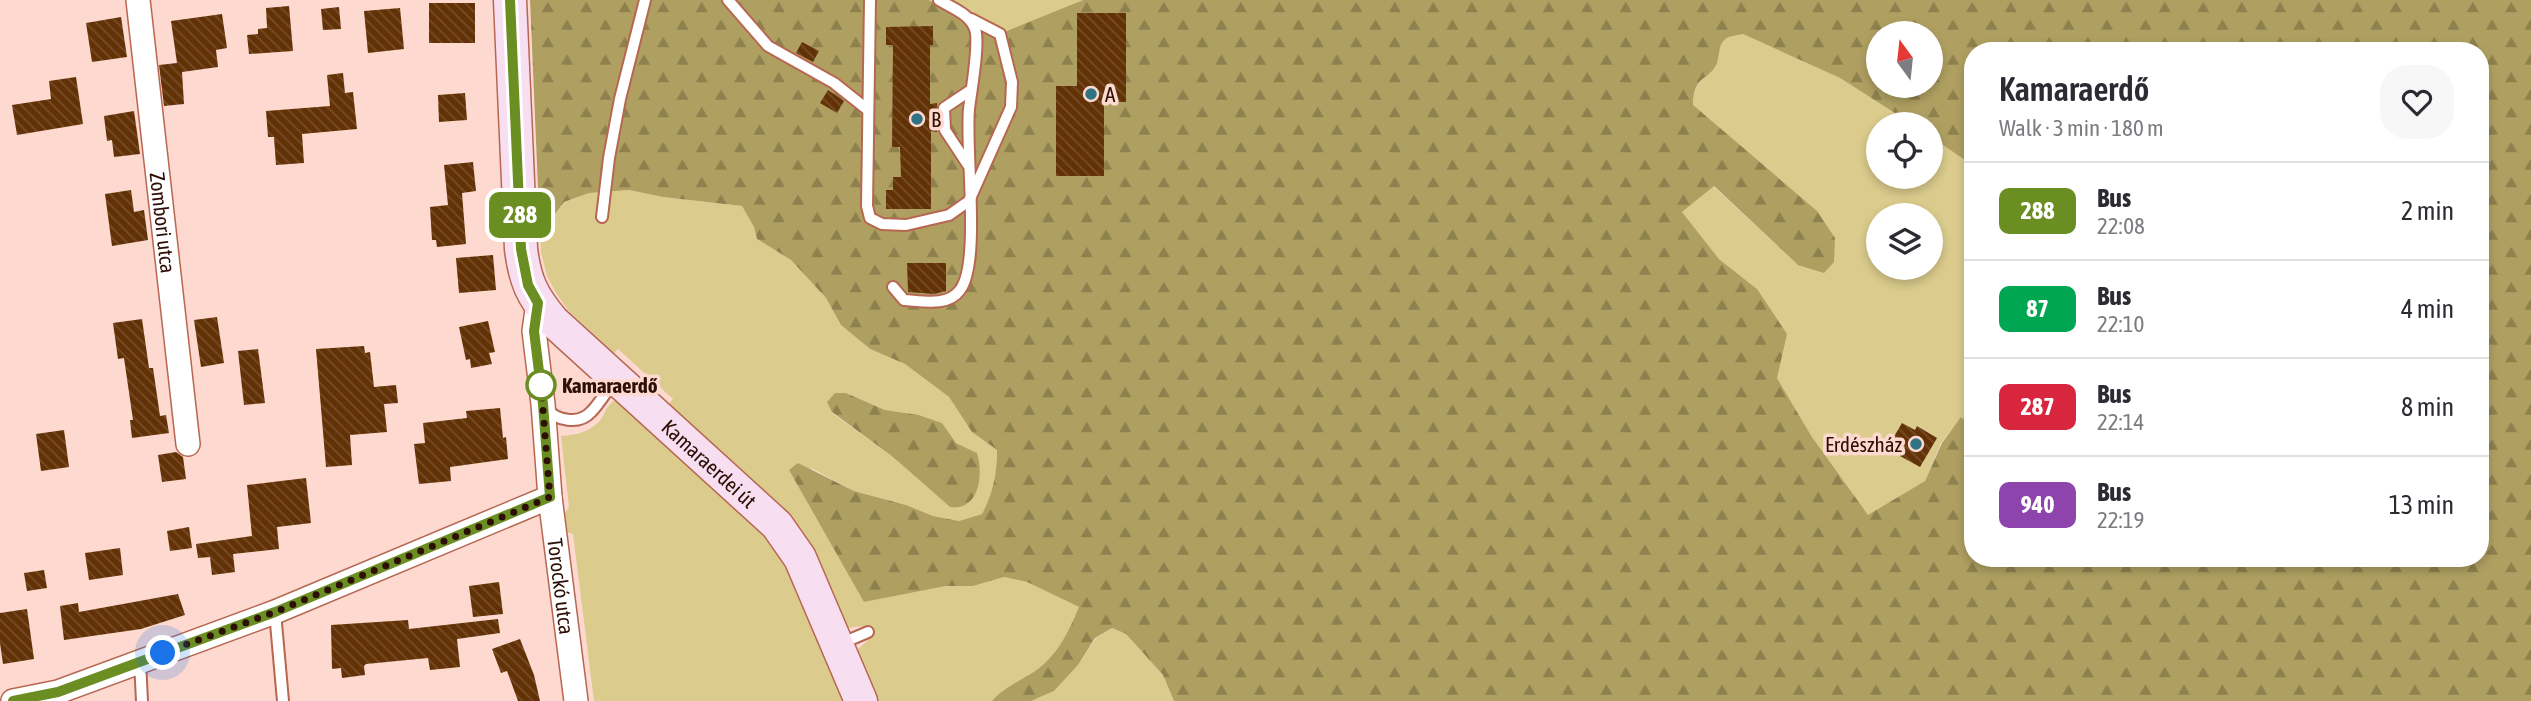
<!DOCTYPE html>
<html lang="en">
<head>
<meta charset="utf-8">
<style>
  :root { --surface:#fff; --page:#f7f7f7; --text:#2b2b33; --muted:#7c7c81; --line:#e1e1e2 }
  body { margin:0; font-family:"Asap Condensed",sans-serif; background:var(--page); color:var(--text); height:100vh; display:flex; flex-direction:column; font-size:26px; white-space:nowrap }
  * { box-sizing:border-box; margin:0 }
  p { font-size:23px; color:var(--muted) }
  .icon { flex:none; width:38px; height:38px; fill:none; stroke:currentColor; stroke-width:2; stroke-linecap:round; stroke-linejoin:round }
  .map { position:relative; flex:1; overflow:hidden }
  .sheet { position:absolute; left:1964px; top:42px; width:525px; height:525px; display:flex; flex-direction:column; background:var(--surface); border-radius:28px; box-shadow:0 4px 10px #0003 }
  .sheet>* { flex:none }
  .badge { padding:0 14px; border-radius:10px; font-size:24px; line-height:46px }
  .needle { width:46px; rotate:345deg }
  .fabs { position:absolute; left:1866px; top:21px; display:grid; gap:14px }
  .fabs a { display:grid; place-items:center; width:77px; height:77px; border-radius:50%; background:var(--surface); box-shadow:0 4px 10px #0003; font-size:35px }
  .you { position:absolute; width:35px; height:35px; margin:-18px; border:5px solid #fff; border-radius:50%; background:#1a73e8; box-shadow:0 0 0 10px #1a73e833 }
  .map>.badge { position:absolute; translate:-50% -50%; box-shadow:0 0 0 4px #fff }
  .round { display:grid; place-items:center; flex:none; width:74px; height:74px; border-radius:28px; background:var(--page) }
  .summary { display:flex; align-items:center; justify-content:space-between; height:119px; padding:0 35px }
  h1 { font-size:33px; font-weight:600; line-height:52px }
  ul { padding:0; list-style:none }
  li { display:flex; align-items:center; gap:21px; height:98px; padding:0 35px; border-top:2px solid var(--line) }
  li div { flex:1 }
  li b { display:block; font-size:26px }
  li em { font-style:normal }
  li .badge { min-width:77px; font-weight:700; text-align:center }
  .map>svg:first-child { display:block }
  .grass { fill:#dbcb8c; fill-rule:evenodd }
  .forest { fill:url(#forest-firs); fill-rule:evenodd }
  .building { fill:url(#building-back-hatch) }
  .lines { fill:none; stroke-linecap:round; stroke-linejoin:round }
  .lane-casing { stroke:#b76751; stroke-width:14 }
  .street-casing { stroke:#b76751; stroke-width:26 }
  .secondary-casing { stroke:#b76751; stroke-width:35 }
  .lane { stroke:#fff; stroke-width:10 }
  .street { stroke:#fff; stroke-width:23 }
  .secondary { stroke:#f7dff1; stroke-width:32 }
  .line-casing { stroke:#fff; stroke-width:16 }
  .line { stroke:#6b8e23; stroke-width:10 }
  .walk { stroke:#2e0f06; stroke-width:7; stroke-dasharray:0 12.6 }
  .poi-dot { fill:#307484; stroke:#fdd9cf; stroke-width:2.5 }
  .stop-dot { fill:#fff; stroke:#6b8e23; stroke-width:3.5 }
  .labels { text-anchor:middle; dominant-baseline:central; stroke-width:7; stroke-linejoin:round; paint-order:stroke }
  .poi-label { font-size:21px; fill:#2e0f06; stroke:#fdd9cf; text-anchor:start }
  .street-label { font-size:21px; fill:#2e0f06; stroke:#fdd9cf }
  .stop-label { font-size:21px; font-weight:bold; fill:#2e0f06; stroke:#fdd9cf; text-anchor:start }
</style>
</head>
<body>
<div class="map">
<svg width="2531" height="701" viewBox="0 0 2531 701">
  <defs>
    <pattern id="forest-firs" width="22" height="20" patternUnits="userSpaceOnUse" patternTransform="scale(1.75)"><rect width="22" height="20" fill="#afa061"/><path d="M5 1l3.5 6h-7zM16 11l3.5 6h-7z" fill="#8f814e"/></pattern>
    <pattern id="building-back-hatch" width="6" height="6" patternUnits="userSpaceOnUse" patternTransform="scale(1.75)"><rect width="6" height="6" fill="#623206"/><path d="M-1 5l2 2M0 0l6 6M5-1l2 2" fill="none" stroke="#754d29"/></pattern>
  </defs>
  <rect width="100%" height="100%" fill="#fdd9cf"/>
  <g class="grass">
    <path d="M 929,0 L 1083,0 L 992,38 Z"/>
    <path d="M 1743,34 L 1840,78 L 1912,124 L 1878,124 L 1878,177 L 1930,177 L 1930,136 L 1972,165 L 1972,426 L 1962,417 L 1941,443 L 1925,481 L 1868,516 L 1812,437 L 1777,378 L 1757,289 L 1719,259 L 1682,212 L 1713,186 L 1798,265 L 1693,105 C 1695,73 1709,82 1717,63 C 1720,54 1718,43 1727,38 C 1731,36 1738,35 1743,34 ZM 1878,215 L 1930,215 L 1930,268 L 1878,268 Z"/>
    <path d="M 629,190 L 663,197 L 742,206 L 754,227 L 757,239 L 791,260 L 826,298 L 841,325 L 870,349 L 905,364 L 950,398 L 972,432 L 997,450 C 997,474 993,493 982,514 L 959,521 L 933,516 L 906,505 L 854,491 L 811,468 L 864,602 L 946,586 L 973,586 L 1004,577 L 1027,582 L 1079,607 C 1068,633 1057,657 1032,673 C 1018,682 1003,688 992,701 L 878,701 L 857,650 L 868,640 L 863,626 L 848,628 C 831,587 816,547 787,513 L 669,404 L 673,399 L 618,349 L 614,353 L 568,310 L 556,293 L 547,276 L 541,252 L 540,234 L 564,202 L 589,193 ZM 846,393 L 885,410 L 919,415 L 942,423 L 956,443 L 977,453 L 980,472 L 977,487 L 950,507 L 893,457 L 832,413 Z"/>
    <path d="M 618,398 L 782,547 L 849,701 L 594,701 L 573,534 L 567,532 L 565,513 L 569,507 L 561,436 C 578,435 594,431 603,416 C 607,408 609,403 618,398 Z"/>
    <path d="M 1112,628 L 1126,634 L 1163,675 L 1174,701 L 1031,701 L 1054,691 L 1078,665 L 1096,638 Z"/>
  </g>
  <g class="forest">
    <path d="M 530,0 L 929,0 L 992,37 L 1083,0 L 2531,0 L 2531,701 L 1174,701 L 1163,675 L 1126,634 L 1112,628 L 1095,638 L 1078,665 L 1054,691 L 1031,701 L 992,701 C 1003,688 1018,682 1032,673 C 1057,657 1068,633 1079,607 L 1027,582 L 1004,577 L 973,586 L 946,586 L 864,602 L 789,470 L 798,463 L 854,491 L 906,505 L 933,516 L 959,521 L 982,514 C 993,493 997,474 997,450 L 972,432 L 949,397 L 905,364 L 870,349 L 841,325 L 826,298 L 791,260 L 757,239 L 754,227 L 742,206 L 663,197 L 629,190 L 589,193 L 564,202 L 540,234 ZM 1878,33 L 1930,33 L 1930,86 L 1878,86 ZM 1743,34 L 1840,78 L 1912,124 L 1930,124 L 1930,136 L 1972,165 L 1972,51 L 2480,51 L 2480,558 L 1972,558 L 1972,426 L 1961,417 L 1942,443 L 1925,481 L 1868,515 L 1812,437 L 1777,378 L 1787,334 L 1757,289 L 1719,259 L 1682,212 L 1714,186 L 1798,265 L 1824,273 L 1834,262 L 1835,238 L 1817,211 L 1693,105 C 1694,73 1709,82 1717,63 C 1720,54 1718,43 1727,38 C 1731,36 1738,35 1743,34 Z"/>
    <path d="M 835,393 L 846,393 L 885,410 L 919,415 L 942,423 L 956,443 L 977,453 C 984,475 979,511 950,507 L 893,457 L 832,412 L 827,402 Z"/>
  </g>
  <g class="building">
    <rect x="429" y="3" width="46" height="40"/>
    <path d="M 289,6 L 293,51 L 249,54 L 247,35 L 258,34 L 258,29 L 267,28 L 266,8 Z"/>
    <path d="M 339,7 L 341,29 L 323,30 L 321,9 Z"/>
    <path d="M 400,8 L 404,49 L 368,53 L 364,11 Z"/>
    <path d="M 1077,13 L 1126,13 L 1126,102 L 1104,102 L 1104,176 L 1056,176 L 1056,86 L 1077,86 Z"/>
    <path d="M 222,14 L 227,48 L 216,50 L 218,67 L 182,72 L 184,104 L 164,106 L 159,65 L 177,63 L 171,21 Z"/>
    <path d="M 121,17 L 127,57 L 92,62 L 86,23 Z"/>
    <path d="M 933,26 L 933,45 L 930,45 L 930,104 L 937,103 L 937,132 L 931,131 L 931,209 L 886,209 L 886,190 L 893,190 L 893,177 L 901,177 L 900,147 L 892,147 L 893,45 L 886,45 L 886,27 Z"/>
    <path d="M 802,42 L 819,51 L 813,62 L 796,53 Z"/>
    <path d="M 343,73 L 345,93 L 353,92 L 357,129 L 302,134 L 304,163 L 276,165 L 274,137 L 268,137 L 266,111 L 330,106 L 327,75 Z"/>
    <path d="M 76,77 L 83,124 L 17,135 L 12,105 L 51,99 L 49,81 Z"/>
    <path d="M 828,90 L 844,101 L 837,113 L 820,103 Z"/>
    <path d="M 465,93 L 467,120 L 439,122 L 438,95 Z"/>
    <path d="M 134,111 L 140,154 L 114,157 L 112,140 L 107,141 L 104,116 Z"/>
    <path d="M 473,162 L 476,191 L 462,193 L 466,244 L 437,247 L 436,240 L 432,240 L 430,207 L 448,205 L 444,165 Z"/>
    <path d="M 131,190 L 134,212 L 144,210 L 148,240 L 112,246 L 105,194 Z"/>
    <path d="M 493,255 L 496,290 L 459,293 L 456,258 Z"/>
    <path d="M 907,263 L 946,263 L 946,291 L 934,294 L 908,292 Z"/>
    <path d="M 217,317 L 224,363 L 201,367 L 194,320 Z"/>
    <path d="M 142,319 L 149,368 L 153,368 L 160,416 L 166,415 L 169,433 L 132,438 L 130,420 L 133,420 L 124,358 L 118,359 L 113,323 Z"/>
    <path d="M 488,321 L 495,352 L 489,353 L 492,364 L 471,368 L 470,359 L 466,360 L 459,327 Z"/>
    <path d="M 364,346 L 365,353 L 370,352 L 374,387 L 396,385 L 398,403 L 384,404 L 387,432 L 350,435 L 352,465 L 326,467 L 316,349 Z"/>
    <path d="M 258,349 L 265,403 L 244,405 L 238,351 Z"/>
    <path d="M 500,408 L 503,438 L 506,437 L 508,459 L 450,467 L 451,481 L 419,484 L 414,444 L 425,443 L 423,423 L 467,418 L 466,411 Z"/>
    <path d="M 1902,423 L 1915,430 L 1917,426 L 1937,438 L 1920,467 L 1900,456 L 1905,447 L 1892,440 Z"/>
    <path d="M 64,430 L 69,467 L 41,471 L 36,434 Z"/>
    <path d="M 176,452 L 183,457 L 186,479 L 162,482 L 158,455 Z"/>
    <path d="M 306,478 L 311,523 L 277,527 L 279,549 L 233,554 L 235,572 L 212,575 L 210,557 L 198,558 L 196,544 L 252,536 L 247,485 Z"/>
    <path d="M 189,527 L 192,548 L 170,551 L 167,531 Z"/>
    <path d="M 120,548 L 123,575 L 89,580 L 85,553 Z"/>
    <path d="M 44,570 L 47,588 L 27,591 L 24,573 Z"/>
    <path d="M 499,582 L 503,614 L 473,617 L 469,586 Z"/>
    <path d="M 178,594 L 185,615 L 141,629 L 64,640 L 60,606 L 78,603 L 79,612 Z"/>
    <path d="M 27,609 L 34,659 L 3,664 L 0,643 L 0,613 Z"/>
    <path d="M 498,619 L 500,633 L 457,639 L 460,667 L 430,670 L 428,658 L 366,664 L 364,666 L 365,675 L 342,678 L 341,668 L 332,669 L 331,625 L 408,620 L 409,629 Z"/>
    <path d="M 520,639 L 534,675 L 540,701 L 518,701 L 507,671 L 501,673 L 492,649 Z"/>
  </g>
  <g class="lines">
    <defs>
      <g id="lane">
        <path d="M 728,0 L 768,46 L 834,83 L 868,110"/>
        <path d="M 870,0 L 867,206 L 870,218 L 882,224 L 906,225 L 949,215 L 969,201 L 1011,107 L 1012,82 L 1000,34 L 971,19"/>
        <path d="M 968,165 L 945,130 L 944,108 L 971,90"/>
        <path d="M 602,217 L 609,158 L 620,99 L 645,0"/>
        <path d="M 893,287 L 904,300 C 922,301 948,307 960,290 C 981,263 965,149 969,109 C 971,92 980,43 975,29 C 970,14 952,8 939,0"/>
        <path d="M 546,408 C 556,421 579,425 591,412 C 600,403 607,390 615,380"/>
        <path d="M 275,612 L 283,701"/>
        <path d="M 840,644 L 868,632"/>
        <path d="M 140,661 L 142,701"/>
      </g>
      <g id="street">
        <path id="s1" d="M 138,0 L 188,444"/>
        <path id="s2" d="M 538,303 L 534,331 L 543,404 L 550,497 L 576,701"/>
        <path d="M 13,701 L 58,692 L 275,612 L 550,497"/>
      </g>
      <g id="secondary">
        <path id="s3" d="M 510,0 L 521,249 C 525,281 532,296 553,321 L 777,525 L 800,558 L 861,701"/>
      </g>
    </defs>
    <use href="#lane" class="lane-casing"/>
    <use href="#street" class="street-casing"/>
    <use href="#secondary" class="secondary-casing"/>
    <use href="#lane" class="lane"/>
    <use href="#street" class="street"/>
    <use href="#secondary" class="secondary"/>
  </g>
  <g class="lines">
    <defs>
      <path id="line" d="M 13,701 L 58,692 L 275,612 L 550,497 L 543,404 L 534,331 L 538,303 L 528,285 L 521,249 L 510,0"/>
    </defs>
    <use href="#line" class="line-casing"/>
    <use href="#line" class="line"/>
    <path class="walk" d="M 163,653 L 275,612 L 550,497 L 541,385"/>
  </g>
  <g class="poi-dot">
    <circle cx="1091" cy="94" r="7"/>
    <circle cx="917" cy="119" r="7"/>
    <circle cx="1916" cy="444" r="7"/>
  </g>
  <circle class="stop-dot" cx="541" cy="385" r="14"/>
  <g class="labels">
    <g class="poi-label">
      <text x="1105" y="94">A</text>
      <text x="931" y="119">B</text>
      <text x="1902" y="444" text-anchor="end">Erdészház</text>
    </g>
    <g class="street-label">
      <text stroke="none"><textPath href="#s1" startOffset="224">Zombori utca</textPath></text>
      <text stroke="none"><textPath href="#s3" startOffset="541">Kamaraerdei út</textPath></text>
      <text stroke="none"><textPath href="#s2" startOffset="285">Torockó utca</textPath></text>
    </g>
    <g class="stop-label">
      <text x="562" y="385">Kamaraerdő</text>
    </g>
  </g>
</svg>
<div class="fabs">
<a><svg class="needle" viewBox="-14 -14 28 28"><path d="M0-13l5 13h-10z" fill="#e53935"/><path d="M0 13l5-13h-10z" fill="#7c7c81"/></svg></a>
<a><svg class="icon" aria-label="locate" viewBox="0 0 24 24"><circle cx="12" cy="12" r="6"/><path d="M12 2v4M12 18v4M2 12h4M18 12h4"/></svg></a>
<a><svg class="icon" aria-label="layers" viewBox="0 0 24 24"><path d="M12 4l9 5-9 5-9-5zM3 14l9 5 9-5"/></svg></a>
</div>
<div class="you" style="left:163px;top:653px"></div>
<b class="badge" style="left:520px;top:215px;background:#6b8e23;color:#fff">288</b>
<section class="sheet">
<div class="summary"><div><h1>Kamaraerdő</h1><p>Walk · 3 min · 180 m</p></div><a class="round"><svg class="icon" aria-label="heart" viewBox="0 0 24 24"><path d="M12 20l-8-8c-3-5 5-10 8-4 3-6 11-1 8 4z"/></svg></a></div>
<ul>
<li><span class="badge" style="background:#6b8e23;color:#fff">288</span><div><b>Bus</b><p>22:08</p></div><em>2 min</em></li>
<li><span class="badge" style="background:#00a651;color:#fff">87</span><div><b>Bus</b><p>22:10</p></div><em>4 min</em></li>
<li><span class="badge" style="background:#d7263d;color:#fff">287</span><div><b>Bus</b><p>22:14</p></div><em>8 min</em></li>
<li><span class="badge" style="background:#8e44ad;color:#fff">940</span><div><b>Bus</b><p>22:19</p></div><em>13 min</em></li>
</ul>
</section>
</div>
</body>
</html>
